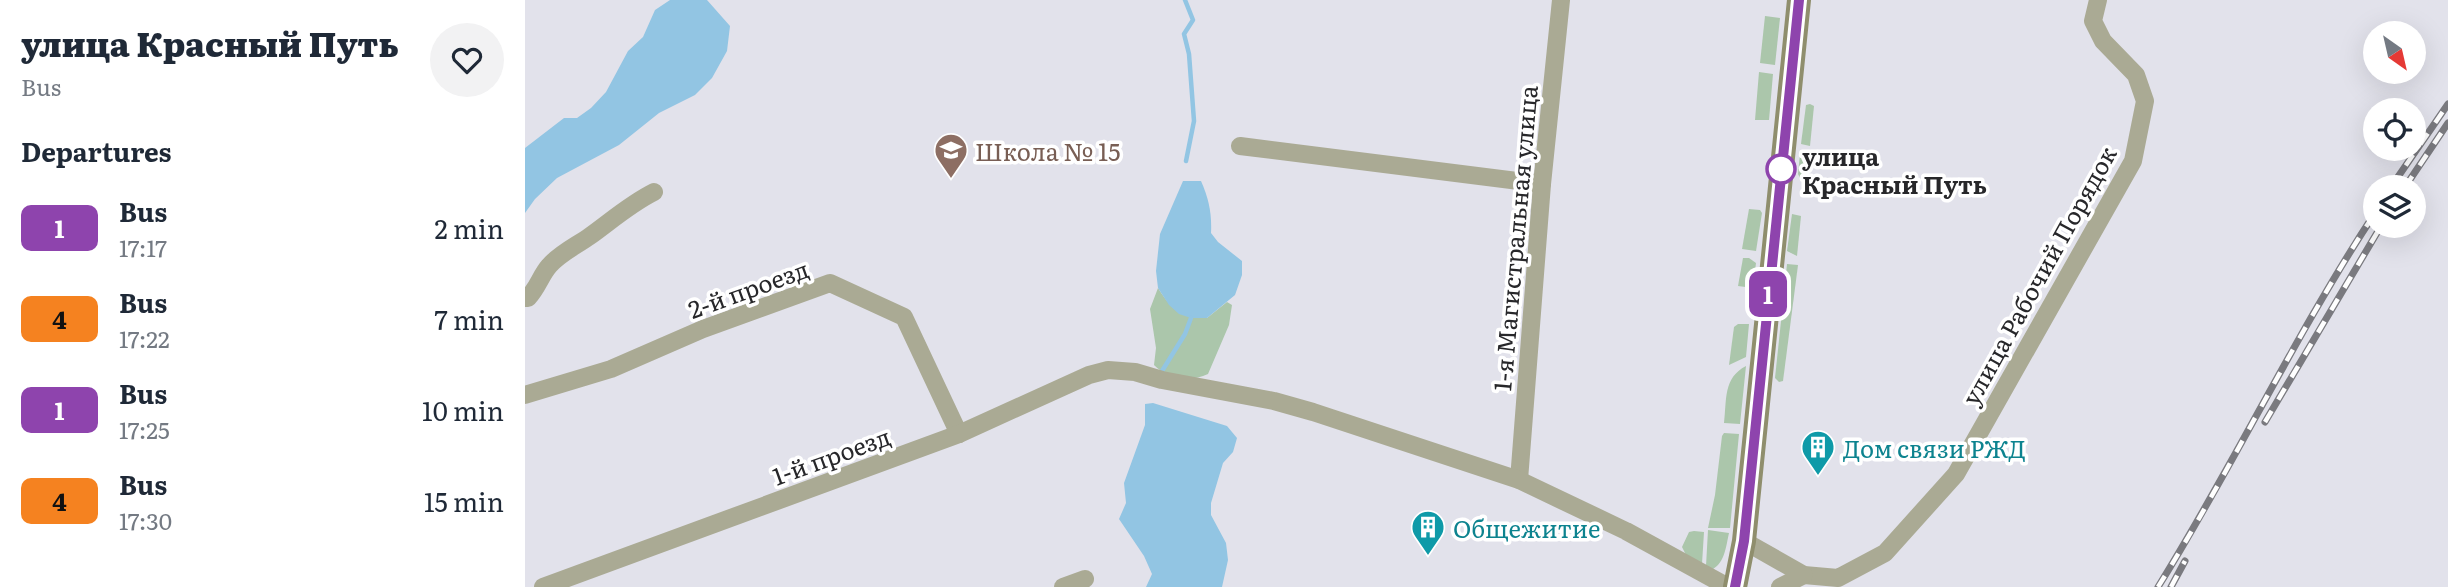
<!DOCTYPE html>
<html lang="en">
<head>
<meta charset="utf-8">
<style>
  :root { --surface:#fff; --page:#f2f2f3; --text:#1f2937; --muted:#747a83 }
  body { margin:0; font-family:Literata,serif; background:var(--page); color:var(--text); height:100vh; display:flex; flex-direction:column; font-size:26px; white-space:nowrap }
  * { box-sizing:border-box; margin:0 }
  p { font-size:23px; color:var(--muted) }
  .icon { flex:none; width:38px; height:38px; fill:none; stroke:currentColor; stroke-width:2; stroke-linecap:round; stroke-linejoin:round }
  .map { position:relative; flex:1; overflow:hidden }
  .drawer { display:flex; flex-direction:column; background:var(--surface); width:525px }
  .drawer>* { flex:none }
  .badge { padding:0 14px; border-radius:10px; font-size:24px; line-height:46px }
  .needle { width:46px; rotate:146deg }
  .controls { position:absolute; left:1838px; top:21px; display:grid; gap:14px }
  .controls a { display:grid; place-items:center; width:63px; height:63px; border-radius:50%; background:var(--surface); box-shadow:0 7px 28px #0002; font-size:35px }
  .map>.badge { position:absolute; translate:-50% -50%; box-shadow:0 0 0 4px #fff }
  h2 { padding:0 21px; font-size:26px; line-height:63px }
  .round { display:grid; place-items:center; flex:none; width:74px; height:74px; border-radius:37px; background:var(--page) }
  .headline { display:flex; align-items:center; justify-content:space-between; height:119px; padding:0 21px }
  h1 { font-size:33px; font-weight:800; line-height:52px }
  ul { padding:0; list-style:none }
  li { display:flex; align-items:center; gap:21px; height:91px; padding:0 21px }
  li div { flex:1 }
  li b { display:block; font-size:26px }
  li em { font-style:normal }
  li .badge { min-width:77px; font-weight:700; text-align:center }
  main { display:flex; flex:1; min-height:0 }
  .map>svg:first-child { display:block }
  .green { fill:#abc6ab }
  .water { fill:#92c5e3 }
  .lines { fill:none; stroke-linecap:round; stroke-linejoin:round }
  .stream { stroke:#92c5e3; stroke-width:4.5 }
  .street { stroke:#aaaa94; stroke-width:18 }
  .secondary { stroke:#8f8e6d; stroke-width:24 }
  .rail-casing { stroke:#7a7a7f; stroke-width:7 }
  .rail { stroke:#fff; stroke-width:4.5; stroke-dasharray:13; stroke-linecap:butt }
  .line-casing { stroke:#fff; stroke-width:16 }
  .line { stroke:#8e44ad; stroke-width:10 }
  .stop-dot { fill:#fff; stroke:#8e44ad; stroke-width:3.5 }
  .labels { text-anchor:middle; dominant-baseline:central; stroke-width:7; stroke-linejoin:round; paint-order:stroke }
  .education-label { font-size:24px; fill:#785e54; stroke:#fff; text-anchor:start }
  .stop-label { font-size:24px; font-weight:bold; fill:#27272a; stroke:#fff; text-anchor:start }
  .street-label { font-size:24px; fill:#27272a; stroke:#fff }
  .culture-label { font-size:24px; fill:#0d838f; stroke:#fff; text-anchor:start }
</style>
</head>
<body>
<main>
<section class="drawer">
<div class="headline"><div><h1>улица Красный Путь</h1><p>Bus</p></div><a class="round"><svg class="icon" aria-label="heart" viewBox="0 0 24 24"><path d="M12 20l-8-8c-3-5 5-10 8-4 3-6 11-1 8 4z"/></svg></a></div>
<h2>Departures</h2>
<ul>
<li><span class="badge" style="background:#8e44ad;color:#fff">1</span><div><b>Bus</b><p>17:17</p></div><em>2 min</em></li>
<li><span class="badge" style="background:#f58220;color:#111">4</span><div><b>Bus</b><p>17:22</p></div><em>7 min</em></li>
<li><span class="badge" style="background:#8e44ad;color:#fff">1</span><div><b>Bus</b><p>17:25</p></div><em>10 min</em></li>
<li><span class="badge" style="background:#f58220;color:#111">4</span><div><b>Bus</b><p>17:30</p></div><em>15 min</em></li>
</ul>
</section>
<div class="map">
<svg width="1923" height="587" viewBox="0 0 1923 587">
  <rect width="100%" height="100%" fill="#e2e2eb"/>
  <g class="green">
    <path d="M 1240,16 L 1255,18 L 1250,65 L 1235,63 Z"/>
    <path d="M 1234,72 L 1248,74 L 1244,120 L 1230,120 Z"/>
    <path d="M 1285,104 L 1289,106 L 1285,146 L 1276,144 L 1281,105 Z"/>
    <path d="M 1280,153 L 1284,154 L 1282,179 L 1275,178 L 1273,174 L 1275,154 Z"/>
    <path d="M 1224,209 L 1235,210 L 1237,213 L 1231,251 L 1217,249 Z"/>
    <path d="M 1267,214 L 1276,216 L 1272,256 L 1262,251 Z"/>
    <path d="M 1218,258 L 1224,258 L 1231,263 L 1228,288 L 1213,286 Z"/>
    <path d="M 1262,264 L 1273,265 L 1258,381 L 1254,382 L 1250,378 Z"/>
    <path d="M 633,288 C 649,313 654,314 682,318 L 702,302 L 707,305 L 704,325 L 683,374 C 665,383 643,379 629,365 L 631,348 L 625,309 Z"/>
    <path d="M 1213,324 L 1224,324 L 1221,357 L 1204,365 L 1209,327 Z"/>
    <path d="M 1221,366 L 1215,424 L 1199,423 C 1202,399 1198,378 1221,366 Z"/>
    <path d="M 1199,433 L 1214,434 L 1205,528 L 1183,528 L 1190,495 L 1197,436 Z"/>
    <path d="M 1183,530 L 1204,533 C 1201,546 1200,562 1188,569 L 1181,566 Z"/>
    <path d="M 1169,531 L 1179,532 L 1177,564 L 1162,557 L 1157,547 L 1164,532 Z"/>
  </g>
  <g class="water">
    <path d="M 145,0 L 182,0 L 205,26 L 202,51 L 187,78 L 170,95 L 134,113 L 94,145 L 32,178 L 10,199 L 0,213 L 0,148 L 39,118 L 52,118 L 66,108 L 81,92 L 103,51 L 118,37 L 130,10 Z"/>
    <path d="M 658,181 L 676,181 C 684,199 687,214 686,233 L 693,242 L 717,261 L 717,275 L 710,295 L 682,318 L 666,318 L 654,314 L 644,305 L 633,288 L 631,271 L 635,234 Z"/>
    <path d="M 628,403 L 702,426 L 712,438 L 708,452 L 698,463 L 686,503 L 686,515 L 701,543 L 703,560 L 697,587 L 621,587 L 627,574 L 619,556 L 594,519 L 601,503 L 599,483 L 620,425 L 620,404 Z"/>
  </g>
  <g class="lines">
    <g class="stream">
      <path d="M 660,0 L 668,20 L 659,34 L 664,54 L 669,121 L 661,161"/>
      <path d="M 637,371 L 660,334 L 666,318"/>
    </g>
    <g class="street">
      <path d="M 715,146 L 1017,184"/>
      <path d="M 0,298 L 3,298 C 13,287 16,275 24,266 C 35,253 51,246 65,236 C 86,221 105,204 129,192"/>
      <path d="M 0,395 L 86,369 L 178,329 L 305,283 L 379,317 L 434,434"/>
      <path d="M 994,480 L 1017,184 L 1036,0"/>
      <path d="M 1219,541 L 1279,575 L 1313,578 L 1360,553 L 1431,474 L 1608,161 L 1620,101 L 1611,75 L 1578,41 L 1568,21 L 1573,0"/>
      <path d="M 18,587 L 434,434 L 564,375 L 583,370 L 610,372 L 637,380 L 749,401 L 788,412 L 994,480 L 1101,531 L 1203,587"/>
      <path d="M 538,587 L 560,579"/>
      <path d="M 1255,587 L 1279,575"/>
    </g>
    <path class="secondary" d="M 1210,587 L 1219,541 L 1274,0"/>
    <defs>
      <g id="rail">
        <path d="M 1866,187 L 1923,104"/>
        <path d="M 1880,187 L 1923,123"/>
        <path d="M 1740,422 L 1856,226"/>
        <path d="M 1633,587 C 1709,465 1771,333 1850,213"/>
        <path d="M 1646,587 L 1660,561"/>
      </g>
    </defs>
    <use href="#rail" class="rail-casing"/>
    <use href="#rail" class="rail"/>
  </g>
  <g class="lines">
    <defs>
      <path id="line" d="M 1210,587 L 1219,541 L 1274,0"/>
    </defs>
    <use href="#line" class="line-casing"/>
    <use href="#line" class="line"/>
  </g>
  <defs>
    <symbol id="school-pin" viewBox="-11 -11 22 30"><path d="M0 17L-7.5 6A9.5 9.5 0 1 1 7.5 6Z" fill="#8d6e63" stroke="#fff"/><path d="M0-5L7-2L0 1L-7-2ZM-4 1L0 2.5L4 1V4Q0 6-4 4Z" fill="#fff"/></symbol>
    <symbol id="building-pin" viewBox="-11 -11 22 30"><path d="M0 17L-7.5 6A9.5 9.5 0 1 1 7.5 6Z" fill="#0f9aa8" stroke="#fff"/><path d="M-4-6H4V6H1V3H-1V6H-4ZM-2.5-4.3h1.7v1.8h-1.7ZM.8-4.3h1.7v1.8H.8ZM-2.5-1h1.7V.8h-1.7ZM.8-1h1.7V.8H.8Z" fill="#fff"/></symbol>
  </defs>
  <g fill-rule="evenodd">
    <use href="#school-pin" x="407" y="131" width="38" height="52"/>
    <use href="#building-pin" x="1274" y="428" width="38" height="52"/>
    <use href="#building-pin" x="884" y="508" width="38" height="52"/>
  </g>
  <circle class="stop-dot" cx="1256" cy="169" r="14"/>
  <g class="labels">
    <g class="education-label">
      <text x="450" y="150">Школа № 15</text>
    </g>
    <g class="stop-label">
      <text x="1277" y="155">улица<tspan x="1277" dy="28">Красный Путь</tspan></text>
    </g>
    <g class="street-label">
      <text transform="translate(989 238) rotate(-85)">1-я Магистральная улица</text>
      <text transform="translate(1513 275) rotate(-61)">улица Рабочий Порядок</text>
      <text transform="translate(223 288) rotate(-20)">2-й проезд</text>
      <text transform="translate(306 455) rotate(-20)">1-й проезд</text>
    </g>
    <g class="culture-label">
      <text x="1318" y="447">Дом связи РЖД</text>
      <text x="928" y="527">Общежитие</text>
    </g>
  </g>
</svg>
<div class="controls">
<a><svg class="needle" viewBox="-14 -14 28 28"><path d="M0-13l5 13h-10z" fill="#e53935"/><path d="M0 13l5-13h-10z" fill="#747a83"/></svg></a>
<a><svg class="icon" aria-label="locate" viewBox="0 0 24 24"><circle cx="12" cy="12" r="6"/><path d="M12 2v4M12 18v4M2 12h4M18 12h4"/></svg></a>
<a><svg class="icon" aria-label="layers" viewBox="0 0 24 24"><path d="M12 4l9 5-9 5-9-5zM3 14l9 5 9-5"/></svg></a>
</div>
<b class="badge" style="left:1243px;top:294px;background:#8e44ad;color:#fff">1</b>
</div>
</main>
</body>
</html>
